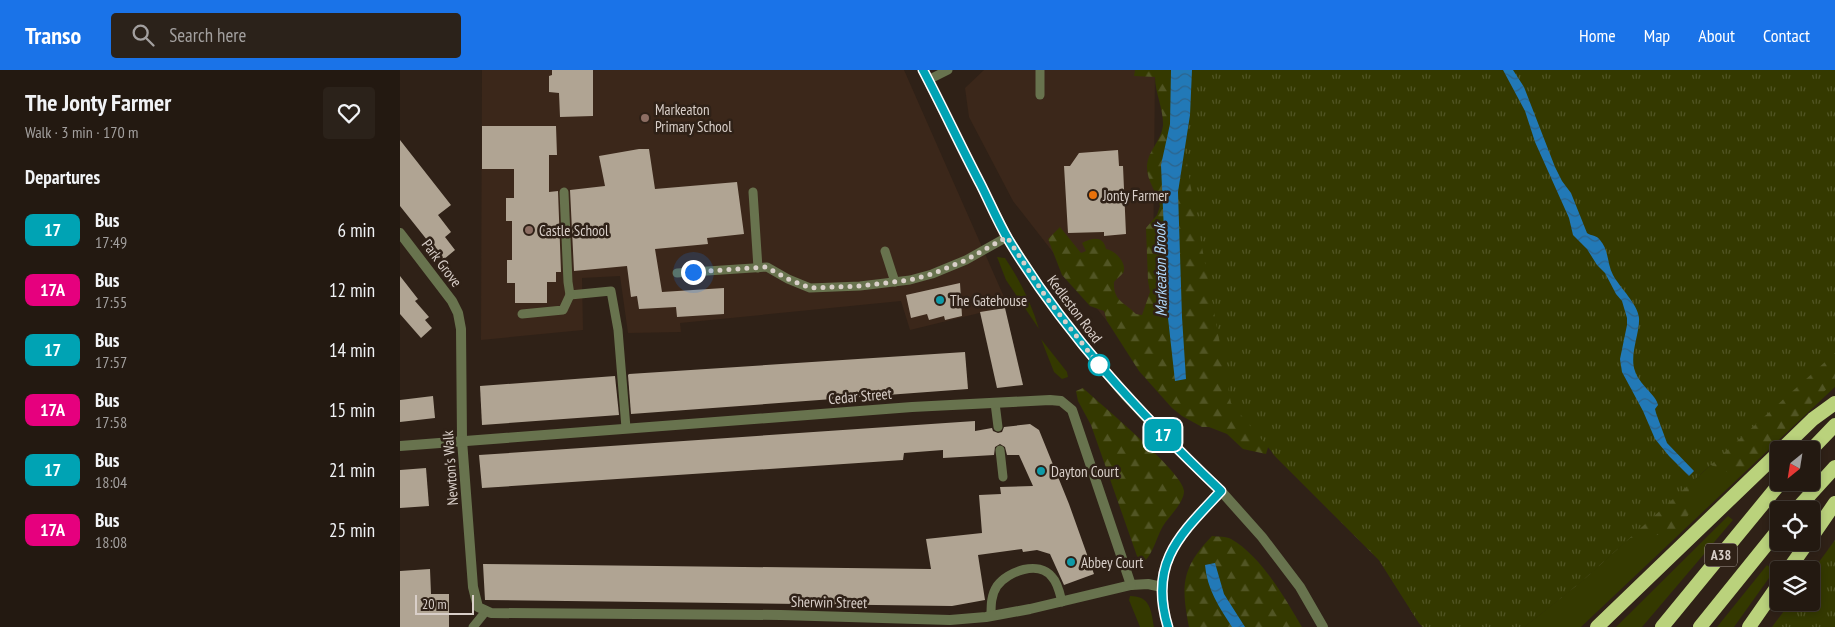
<!DOCTYPE html>
<html lang="en">
<head>
<meta charset="utf-8">
<style>
  :root { --surface:#231911; --page:#2b221a; --text:#f1f3f6; --muted:#a3a09f; --line:#403831; --accent:#1a73e8 }
  body { margin:0; font-family:"PT Sans Narrow",sans-serif; background:var(--page); color:var(--text); height:100vh; display:flex; flex-direction:column; font-size:19px; white-space:nowrap }
  * { box-sizing:border-box; margin:0 }
  p { font-size:16px; color:var(--muted) }
  .icon { flex:none; width:28px; height:28px; fill:none; stroke:currentColor; stroke-width:2; stroke-linecap:round; stroke-linejoin:round }
  .map { position:relative; flex:1; overflow:hidden }
  .side { display:flex; flex-direction:column; background:var(--surface); width:400px }
  .side>* { flex:none }
  .badge { padding:0 10px; border-radius:8px; font-size:18px; line-height:32px }
  .needle { width:32px; rotate:210deg }
  .tools { position:absolute; left:1370px; top:371px; display:grid; gap:10px }
  .tools a { display:grid; place-items:center; width:50px; height:50px; border-radius:5px; background:var(--surface); box-shadow:0 2px 8px #0003,0 0 0 1px var(--line); font-size:25px }
  .scale { position:absolute; left:15px; bottom:12px; width:59px; box-sizing:border-box; padding-left:5px; border:2px solid #d9cfc9; border-top:0; font-size:14px; line-height:18px; white-space:nowrap; color:#d9cfc9; -webkit-text-stroke:4px #2f2117; paint-order:stroke }
  .you { position:absolute; width:25px; height:25px; margin:-12px; border:4px solid #fff; border-radius:50%; background:#1a73e8; box-shadow:0 0 0 8px #1a73e833 }
  .map>.badge { position:absolute; translate:-50% -50%; box-shadow:0 0 0 2px #fff }
  h2 { padding:0 25px; font-size:19px; line-height:45px }
  .round { display:grid; place-items:center; flex:none; width:52px; height:52px; border-radius:5px; background:var(--page) }
  .headline { display:flex; align-items:center; justify-content:space-between; height:85px; padding:0 25px }
  h1 { font-size:24px; font-weight:700; line-height:38px }
  ul { padding:0; list-style:none }
  li { display:flex; align-items:center; gap:15px; height:60px; padding:0 25px }
  li div { flex:1 }
  li b { display:block; font-size:19px }
  li em { font-style:normal }
  li .badge { min-width:55px; font-weight:700; text-align:center }
  header { display:flex; align-items:center; gap:30px; box-sizing:border-box; height:70px; padding:0 25px; background:var(--accent); color:#fff }
  header strong { font-size:24px }
  nav { display:flex; gap:28px; margin-inline-start:auto; font-size:18px }
  .search { width:350px; height:45px; background:var(--page); display:flex; align-items:center; gap:12px; box-sizing:border-box; padding:0 18px; border-radius:5px; color:var(--muted); font-size:19px }
  main { display:flex; flex:1; min-height:0 }
  .map>svg:first-child { display:block }
  .built { fill:#3b271a }
  .grass { fill:#343900 }
  .forest { fill:url(#forest-firs) }
  .park { fill:url(#park-tufts) }
  .water { fill:url(#water-waves) }
  .building { fill:#b0a493 }
  .lines { fill:none; stroke-linecap:round; stroke-linejoin:round }
  .service { stroke:#68734e; stroke-width:9 }
  .minor { stroke:#68734e; stroke-width:10 }
  .tertiary { stroke:#68734e; stroke-width:10 }
  .trunk { stroke:#bad27c; stroke-width:14 }
  .line-casing { stroke:#fff; stroke-width:11 }
  .line { stroke:#00a3b4; stroke-width:8 }
  .walk { stroke:#d9cfc9; stroke-width:5; stroke-dasharray:0 9 }
  .education-dot { fill:#8d6e63; stroke:#2f2117; stroke-width:2 }
  .food-dot { fill:#e8710a; stroke:#2f2117; stroke-width:2 }
  .culture-dot { fill:#0f9aa8; stroke:#2f2117; stroke-width:2 }
  .stop-dot { fill:#fff; stroke:#00a3b4; stroke-width:2.5 }
  .labels { text-anchor:middle; dominant-baseline:central; stroke-width:5; stroke-linejoin:round; paint-order:stroke }
  .shield { fill:#2f2117; stroke:#a69b94; stroke-width:1 }
  .shield-label { font-size:14px; font-weight:bold; fill:#d9cfc9 }
  .poi-label { font-size:15px; fill:#d9cfc9; stroke:#2f2117; text-anchor:start }
  .street-label { font-size:15px; fill:#d9cfc9; stroke:#2f2117 }
  .water-label { font-size:16px; font-style:italic; fill:#b1d7f9; stroke:#2f2117 }
</style>
</head>
<body>
<header>
<strong>Transo</strong>
<div class="search"><svg class="icon" aria-label="search" viewBox="0 0 24 24"><circle cx="10" cy="10" r="6"/><path d="M15 15l6 6"/></svg>Search here</div>
<nav><a>Home</a><a>Map</a><a>About</a><a>Contact</a></nav>
</header>
<main>
<section class="side">
<div class="headline"><div><h1>The Jonty Farmer</h1><p>Walk · 3 min · 170 m</p></div><a class="round"><svg class="icon" aria-label="heart" viewBox="0 0 24 24"><path d="M12 20l-8-8c-3-5 5-10 8-4 3-6 11-1 8 4z"/></svg></a></div>
<h2>Departures</h2>
<ul>
<li><span class="badge" style="background:#00a3b4;color:#fff">17</span><div><b>Bus</b><p>17:49</p></div><em>6 min</em></li>
<li><span class="badge" style="background:#e6007e;color:#fff">17A</span><div><b>Bus</b><p>17:55</p></div><em>12 min</em></li>
<li><span class="badge" style="background:#00a3b4;color:#fff">17</span><div><b>Bus</b><p>17:57</p></div><em>14 min</em></li>
<li><span class="badge" style="background:#e6007e;color:#fff">17A</span><div><b>Bus</b><p>17:58</p></div><em>15 min</em></li>
<li><span class="badge" style="background:#00a3b4;color:#fff">17</span><div><b>Bus</b><p>18:04</p></div><em>21 min</em></li>
<li><span class="badge" style="background:#e6007e;color:#fff">17A</span><div><b>Bus</b><p>18:08</p></div><em>25 min</em></li>
</ul>
</section>
<div class="map">
<svg width="1435" height="557" viewBox="0 0 1435 557">
  <defs>
    <pattern id="forest-firs" width="22" height="20" patternUnits="userSpaceOnUse" patternTransform="scale(1.25)"><rect width="22" height="20" fill="#343900"/><path d="M5 1l3.5 6h-7zM16 11l3.5 6h-7z" fill="#515524"/></pattern>
    <pattern id="park-tufts" width="24" height="20" patternUnits="userSpaceOnUse" patternTransform="scale(1.25)"><rect width="24" height="20" fill="#343900"/><path d="M3 7l-1-3M5 7V3M7 7l1-3M15 17l-1-3M17 17v-4M19 17l1-3" fill="none" stroke="#515524"/></pattern>
    <pattern id="water-waves" width="16" height="10" patternUnits="userSpaceOnUse" patternTransform="scale(1.25)"><rect width="16" height="10" fill="#2279b7"/><path d="M0 5q4-4 8 0t8 0" fill="none" stroke="#2d648c"/></pattern>
  </defs>
  <rect width="100%" height="100%" fill="#2f2117"/>
  <g class="built">
    <path d="M 82,0 L 504,0 L 608,236 L 510,260 L 501,231 L 280,253 L 281,262 L 228,263 L 220,206 L 182,208 L 183,260 L 81,270 Z"/>
    <path d="M 584,0 L 755,0 L 752,309 L 613,131 L 569,47 L 565,18 Z"/>
  </g>
  <g class="grass">
    <path d="M 597,187 L 605,188 C 620,210 631,233 639,259 L 606,210 Z"/>
    <path d="M 641,269 L 667,302 L 668,307 L 662,309 L 654,302 Z"/>
    <path d="M 1435,283 L 1435,317 L 1181,557 L 1124,557 L 1182,511 Z"/>
    <path d="M 1328,446 L 1333,450 L 1242,557 L 1216,557 Z"/>
    <path d="M 1367,495 L 1374,501 L 1334,557 L 1317,557 Z"/>
    <path d="M 730,526 C 751,526 751,541 754,557 L 740,557 L 729,530 Z"/>
  </g>
  <g class="forest">
    <path d="M 735,0 L 868,0 L 1435,253 L 1435,311 L 1338,404 L 1329,403 L 1304,392 L 1289,420 L 1289,444 L 1281,456 L 1266,464 L 1230,468 L 1180,513 L 1124,557 L 1023,557 L 1019,553 L 979,490 L 873,384 L 869,374 L 866,384 L 843,379 L 827,364 L 809,357 L 802,357 L 782,346 L 772,338 L 739,301 L 707,251 L 704,241 L 690,236 L 662,205 L 648,169 L 660,157 L 681,183 L 686,181 L 682,173 C 692,168 703,165 706,179 C 715,180 728,194 723,203 C 721,206 716,209 714,212 C 713,231 724,232 736,244 L 742,245 L 750,222 L 748,211 L 746,158 L 757,145 L 760,136 C 757,122 746,110 747,95 C 748,81 761,71 763,56 C 764,40 755,23 755,7 L 734,6 Z"/>
    <path d="M 683,318 C 700,334 784,403 784,421 C 784,433 769,446 763,456 C 757,466 752,487 743,492 L 737,486 L 691,355 L 678,331 L 676,321 Z"/>
    <path d="M 812,466 C 818,467 826,466 831,469 C 861,486 885,528 902,557 L 789,557 C 781,516 781,498 812,466 Z"/>
  </g>
  <g class="park">
    <path d="M 772,0 L 1435,0 L 1435,283 L 1182,511 L 1124,557 L 1023,557 L 1019,553 L 979,490 L 877,388 L 831,333 L 791,118 Z"/>
    <path d="M 1435,470 L 1435,557 L 1372,557 L 1390,533 L 1411,532 L 1411,503 Z"/>
  </g>
  <g class="water">
    <path d="M 771,0 L 792,0 L 790,45 L 778,122 L 782,247 L 786,309 L 775,311 L 768,248 L 761,95 L 770,54 Z"/>
    <path d="M 1103,0 L 1113,0 L 1124,17 L 1155,97 L 1162,111 L 1171,123 L 1187,163 C 1191,166 1197,165 1200,170 C 1209,180 1207,194 1213,205 C 1220,218 1238,234 1239,248 C 1240,263 1229,285 1235,301 C 1238,313 1257,326 1258,335 L 1255,339 L 1256,343 L 1267,373 L 1294,401 L 1289,406 L 1269,386 L 1255,369 L 1243,341 L 1222,302 L 1220,289 L 1227,255 L 1227,248 L 1222,231 L 1216,224 L 1205,203 L 1197,195 L 1187,179 L 1173,165 L 1169,148 L 1135,72 L 1125,41 Z"/>
    <path d="M 815,493 L 824,524 L 845,557 L 832,557 C 819,537 807,519 805,495 Z"/>
  </g>
  <g class="building">
    <path d="M 152,0 L 193,0 L 193,46 L 160,47 L 159,23 L 149,22 L 149,6 L 152,5 Z"/>
    <path d="M 82,56 L 156,56 L 157,85 L 149,85 L 149,122 L 158,121 L 161,202 L 156,202 L 156,212 L 147,212 L 147,233 L 115,233 L 115,213 L 107,213 L 107,190 L 112,190 L 112,151 L 106,151 L 106,128 L 114,128 L 114,99 L 82,99 Z"/>
    <path d="M 0,70 L 51,135 L 38,145 L 51,162 L 45,167 L 55,180 L 43,190 L 0,136 Z"/>
    <path d="M 239,79 L 249,79 L 255,119 L 337,112 L 344,164 L 307,168 L 308,174 L 255,179 L 262,222 L 324,218 L 324,244 L 277,247 L 276,237 L 239,239 L 237,226 L 231,227 L 227,196 L 174,201 L 170,120 L 205,116 L 199,86 Z"/>
    <path d="M 718,80 L 719,96 L 723,96 L 726,164 L 704,166 L 704,162 L 668,163 L 664,96 L 670,96 L 679,83 Z"/>
    <path d="M 0,206 L 18,229 L 15,231 L 29,247 L 25,250 L 32,258 L 21,268 L 0,244 Z"/>
    <path d="M 560,213 L 562,246 L 545,250 L 544,246 L 529,250 L 527,244 L 511,248 L 506,225 Z"/>
    <path d="M 605,238 L 623,315 L 597,318 L 580,242 Z"/>
    <path d="M 565,282 L 568,319 L 231,344 L 228,305 L 229,304 Z"/>
    <path d="M 215,306 L 219,345 L 82,355 L 80,316 Z"/>
    <path d="M 33,326 L 35,348 L 0,352 L 0,330 Z"/>
    <path d="M 575,351 L 575,361 L 592,358 L 593,361 L 598,363 L 602,362 L 604,357 L 630,354 L 639,360 L 669,434 L 694,504 L 664,515 L 650,484 L 637,480 L 623,482 L 622,479 L 578,485 L 585,530 L 552,536 L 85,530 L 83,494 L 531,499 L 526,469 L 582,463 L 579,425 L 601,424 L 600,417 L 633,416 L 619,385 L 607,385 L 605,377 L 600,374 L 595,377 L 594,385 L 543,388 L 543,380 L 504,383 L 503,390 L 82,418 L 79,385 Z"/>
    <path d="M 26,398 L 29,436 L 0,438 L 0,400 Z"/>
    <path d="M 30,499 L 31,524 L 49,524 L 49,557 L 0,557 L 0,501 Z"/>
  </g>
  <g class="lines">
    <g class="service">
      <path d="M 528,10 L 548,0"/>
      <path d="M 640,25 L 640,0"/>
      <path d="M 164,122 L 168,212 L 170,225 L 211,221 L 218,260 L 226,358"/>
      <path d="M 353,122 L 358,198"/>
      <path d="M 485,181 L 495,212"/>
      <path d="M 277,203 L 367,197 L 388,209 L 410,218 L 460,216 L 510,210 L 532,204 L 566,190 L 607,167"/>
      <path d="M 122,244 L 163,240 L 170,225"/>
      <path d="M 595,333 L 598,357"/>
      <path d="M 600,380 L 603,407"/>
      <path d="M 591,546 C 591,535 591,525 597,516 C 608,501 639,490 652,507 C 658,513 660,524 662,532"/>
      <path d="M 73,557 L 86,541"/>
    </g>
    <g class="minor">
      <path d="M 0,163 L 52,231 L 58,243 L 61,259 L 62,370 L 73,517 L 78,537 L 91,543 L 381,545 L 550,550 L 586,547 L 630,539 L 731,515 L 748,514 L 762,517"/>
      <path d="M 0,376 L 512,337 L 650,330 L 661,331 L 672,340 L 731,515"/>
    </g>
    <g class="tertiary">
      <path d="M 523,0 L 607,167 L 646,227 L 684,277 L 725,325 L 765,367 L 821,421 L 862,467 L 900,517 L 923,557"/>
      <path d="M 768,557 C 748,492 781,464 821,421"/>
    </g>
    <g class="trunk">
      <path d="M 1381,380 L 1413,349 L 1435,333"/>
      <path d="M 1411,380 L 1435,355"/>
      <path d="M 1396,440 L 1435,397"/>
      <path d="M 1411,468 L 1435,433"/>
      <path d="M 1388,500 L 1408,472"/>
      <path d="M 1197,557 L 1379,382"/>
      <path d="M 1262,557 L 1381,412"/>
      <path d="M 1300,557 L 1379,459"/>
      <path d="M 1349,557 L 1379,514"/>
    </g>
  </g>
  <g class="lines">
    <defs>
      <path id="line" d="M 523,0 C 543,38 561,77 581,115 C 590,133 598,152 608,169 C 666,265 741,345 821,421 C 781,464 748,492 768,557"/>
    </defs>
    <use href="#line" class="line-casing"/>
    <use href="#line" class="line"/>
    <path class="walk" d="M 293,202 L 366,197 L 388,209 L 410,218 L 460,216 L 510,210 L 532,204 L 566,190 L 607,167 L 646,227 L 699,295"/>
  </g>
  <g class="education-dot">
    <circle cx="245" cy="48" r="5"/>
    <circle cx="129" cy="160" r="5"/>
  </g>
  <circle class="food-dot" cx="693" cy="125" r="5"/>
  <g class="culture-dot">
    <circle cx="540" cy="230" r="5"/>
    <circle cx="641" cy="401" r="5"/>
    <circle cx="671" cy="492" r="5"/>
  </g>
  <circle class="stop-dot" cx="699" cy="295" r="10"/>
  <g class="labels">
    <rect class="shield" x="1305" y="473.5" width="32" height="23" rx="4"/>
    <g class="shield-label">
      <text x="1321" y="485">A38</text>
    </g>
    <g class="poi-label">
      <text x="255" y="39">Markeaton<tspan x="255" dy="17">Primary School</tspan></text>
      <text x="703" y="125">Jonty Farmer</text>
      <text x="139" y="160">Castle School</text>
      <text x="550" y="230">The Gatehouse</text>
      <text x="651" y="401">Dayton Court</text>
      <text x="681" y="492">Abbey Court</text>
    </g>
    <g class="street-label">
      <text transform="translate(42 193) rotate(53)">Park Grove</text>
      <text transform="translate(675 239) rotate(53)">Kedleston Road</text>
      <text transform="translate(460 326) rotate(-5)">Cedar Street</text>
      <text transform="translate(50 398) rotate(-94)">Newton's Walk</text>
      <text transform="translate(429 532) rotate(1)">Sherwin Street</text>
    </g>
    <g class="water-label">
      <text transform="translate(760 200) rotate(-91)">Markeaton Brook</text>
    </g>
  </g>
</svg>
<div class="tools">
<a><svg class="needle" viewBox="-14 -14 28 28"><path d="M0-13l5 13h-10z" fill="#e53935"/><path d="M0 13l5-13h-10z" fill="#a3a09f"/></svg></a>
<a><svg class="icon" aria-label="locate" viewBox="0 0 24 24"><circle cx="12" cy="12" r="6"/><path d="M12 2v4M12 18v4M2 12h4M18 12h4"/></svg></a>
<a><svg class="icon" aria-label="layers" viewBox="0 0 24 24"><path d="M12 4l9 5-9 5-9-5zM3 14l9 5 9-5"/></svg></a>
</div>
<div class="scale">20 m</div>
<div class="you" style="left:293px;top:202px"></div>
<b class="badge" style="left:763px;top:365px;background:#00a3b4;color:#fff">17</b>
</div>
</main>
</body>
</html>
